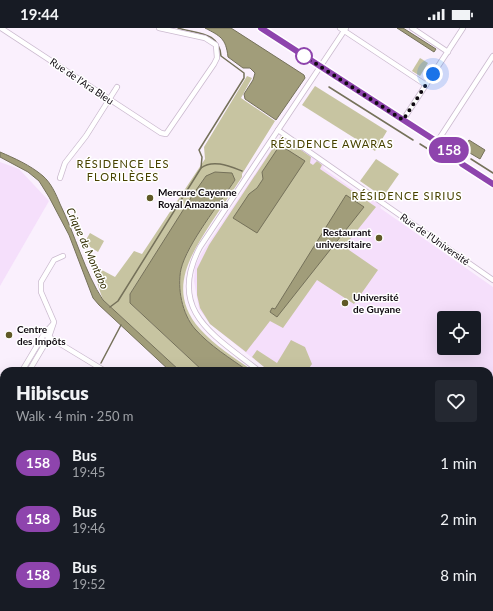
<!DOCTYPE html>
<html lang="en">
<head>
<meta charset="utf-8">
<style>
  :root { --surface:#171b24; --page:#242831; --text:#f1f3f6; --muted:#9ea1a6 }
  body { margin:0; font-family:Lato,sans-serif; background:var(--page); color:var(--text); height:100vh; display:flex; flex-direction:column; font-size:15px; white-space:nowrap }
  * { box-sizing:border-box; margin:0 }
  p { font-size:13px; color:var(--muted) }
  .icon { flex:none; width:22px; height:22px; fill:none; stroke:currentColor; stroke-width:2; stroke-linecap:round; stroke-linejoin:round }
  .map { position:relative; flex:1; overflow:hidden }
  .panel { position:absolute; left:0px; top:339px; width:493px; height:244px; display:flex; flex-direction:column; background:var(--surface); border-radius:12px 12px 0 0; box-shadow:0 4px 16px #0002 }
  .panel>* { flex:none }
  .badge { padding:0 8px; border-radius:13px; font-size:14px; line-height:26px }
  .tools { position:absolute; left:437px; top:283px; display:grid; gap:8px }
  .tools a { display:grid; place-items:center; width:44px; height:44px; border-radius:4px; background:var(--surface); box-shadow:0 4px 16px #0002; font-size:20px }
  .you { position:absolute; width:20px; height:20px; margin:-10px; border:3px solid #fff; border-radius:50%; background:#1a73e8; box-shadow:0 0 0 6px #1a73e833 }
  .map>.badge { position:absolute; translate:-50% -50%; box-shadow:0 0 0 2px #fff }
  .round { display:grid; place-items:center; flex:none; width:42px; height:42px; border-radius:4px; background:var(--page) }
  .overview { display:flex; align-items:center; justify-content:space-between; height:68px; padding:0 16px }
  h1 { font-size:19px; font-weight:800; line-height:30px }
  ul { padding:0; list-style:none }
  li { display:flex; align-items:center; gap:12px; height:56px; padding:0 16px }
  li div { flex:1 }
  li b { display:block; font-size:15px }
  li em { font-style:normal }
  li .badge { min-width:44px; font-weight:700; text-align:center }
  .status { display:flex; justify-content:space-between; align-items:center; height:28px; padding:0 20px; background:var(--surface); direction:ltr }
  .status svg { height:11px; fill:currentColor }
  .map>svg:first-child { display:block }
  .built { fill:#f5dffb; fill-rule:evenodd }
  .green { fill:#c7c4a1 }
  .water { fill:#a19d7a; stroke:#75715a }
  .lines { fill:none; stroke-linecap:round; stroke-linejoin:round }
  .stream { stroke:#75715a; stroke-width:1.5 }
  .river { stroke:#a19d7a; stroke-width:8 }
  .street-casing { stroke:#cbbacf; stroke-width:6 }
  .secondary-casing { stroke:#cbbacf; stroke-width:8 }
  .street { stroke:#fff; stroke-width:4.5 }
  .secondary { stroke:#fff; stroke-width:6 }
  .line-casing { stroke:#fff; stroke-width:9 }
  .line { stroke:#8e44ad; stroke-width:6 }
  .walk { stroke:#0f0910; stroke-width:4; stroke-dasharray:0 7.2 }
  .stop-dot { fill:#fff; stroke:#8e44ad; stroke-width:2 }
  .poi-dot { fill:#5f5926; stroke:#fff; stroke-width:1.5 }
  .labels { text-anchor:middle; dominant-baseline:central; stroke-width:3; stroke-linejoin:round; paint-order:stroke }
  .street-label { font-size:10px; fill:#0f0910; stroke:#fff }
  .poi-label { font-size:10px; font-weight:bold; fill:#0f0910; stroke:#fff; text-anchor:start }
  .neighbourhood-label { font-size:11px; letter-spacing:1px; fill:#484200; stroke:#fff }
  .water-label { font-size:11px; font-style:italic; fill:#312c00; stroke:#fff }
</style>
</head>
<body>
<div class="status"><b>19:44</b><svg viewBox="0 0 49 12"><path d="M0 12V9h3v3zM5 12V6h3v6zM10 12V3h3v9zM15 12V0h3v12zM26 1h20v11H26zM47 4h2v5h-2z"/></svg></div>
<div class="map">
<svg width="493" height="583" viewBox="0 0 493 583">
  <rect width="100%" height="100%" fill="#faf0fd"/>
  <g class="built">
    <path d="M 281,107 L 324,137 L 323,140 L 371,174 L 373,171 L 382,177 L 380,180 L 493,259 L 493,443 L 489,447 L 489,343 L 269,343 L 210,296 L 199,281 L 194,253 L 195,238 L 201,226 ZM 444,290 L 474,290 L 474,320 L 444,320 Z"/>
    <path d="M 0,134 L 19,141 L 49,173 L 0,258 Z"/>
    <path d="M 489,451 L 493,454 L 493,523 L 489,522 Z"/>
  </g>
  <g class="green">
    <path d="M 420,30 L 428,35 L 420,48 L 412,43 Z"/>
    <path d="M 247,48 L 252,50 L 241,70 L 275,93 L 242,146 L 242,149 C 232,164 221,180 211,195 C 189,229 167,264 200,301 C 214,317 235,330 253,343 L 248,343 C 230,330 210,318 195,301 C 182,286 177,260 181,241 C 187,216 220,174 235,152 L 206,148 L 130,266 L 130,275 L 203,343 L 180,343 L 103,272 L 94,246 L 100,241 L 115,249 L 134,223 L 142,226 L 205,131 L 204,119 Z"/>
    <path d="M 315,58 L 387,103 L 375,123 L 302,77 Z"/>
    <path d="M 281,108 L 311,129 L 310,135 L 313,137 L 317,133 L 322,137 L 320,141 L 376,179 L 347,215 L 351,218 L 349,222 L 378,242 L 354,276 L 317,252 L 283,300 L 270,293 L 246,324 L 210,296 L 200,280 L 197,267 L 197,241 L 209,217 Z"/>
    <path d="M 376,131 L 399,146 L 383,169 L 360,153 Z"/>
    <path d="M 90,205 L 104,213 L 98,224 L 84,215 Z"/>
    <path d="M 291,312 L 305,319 L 312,336 L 307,343 L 269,343 L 252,329 L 257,322 L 277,335 Z"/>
  </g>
  <g class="water">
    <path d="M 205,0 L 231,0 L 304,47 L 305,50 L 276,92 L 245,71 L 244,66 L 253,52 L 255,45 L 250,40 L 243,40 L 228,29 C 226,10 220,8 205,0 Z"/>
    <path d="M 397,0 L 403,0 L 436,21 L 434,24 Z"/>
    <path d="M 469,112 L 485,122 L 480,131 L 463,121 Z"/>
    <path d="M 280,117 L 305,133 L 257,205 L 233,190 L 249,166 L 257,160 L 263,151 L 262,144 Z"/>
    <path d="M 0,124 C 14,130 30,137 43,148 C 51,155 56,166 60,176 C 75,206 85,245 103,272 L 180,343 L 170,343 L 99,277 L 93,270 L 69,207 L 49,169 L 39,153 L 28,144 L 0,129 Z"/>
    <path d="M 215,144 L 232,145 L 235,152 C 220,175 187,216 181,241 C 177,260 182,286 195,301 C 210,318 230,330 248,343 L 203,343 L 130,275 L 130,266 L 192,168 L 206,148 Z"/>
    <path d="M 346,167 L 364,179 L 277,289 L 270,284 L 272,280 L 275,281 Z"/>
  </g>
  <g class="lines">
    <g class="stream">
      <path d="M 178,0 C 197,6 219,3 221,28 L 244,45 L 244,50 L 199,122 L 202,129 L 201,140"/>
      <path d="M 329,59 L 413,112"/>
      <path d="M 420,116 L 436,126"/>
      <path d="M 471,131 L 493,145"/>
      <path d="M 110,279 L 118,273 L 201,140 C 213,131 229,138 242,143"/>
      <path d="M 101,335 L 121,297"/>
      <path d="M 202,579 L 204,583"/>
      <path d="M 212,579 L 214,583"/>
      <path d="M 27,583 L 28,579"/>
    </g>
    <path class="river" d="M 253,579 L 255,583"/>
    <defs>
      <g id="street">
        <path d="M 1,0 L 161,105 L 166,106 L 214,36 L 217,30 L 216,17 L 205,10 L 159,0"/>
        <path d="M 261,0 L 453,124 L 462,136 L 493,156"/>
        <path d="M 340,0 L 426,57"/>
        <path d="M 412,0 L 448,24"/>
        <path d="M 403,92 L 463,0"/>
        <path d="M 278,102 L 493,252"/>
        <path d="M 437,114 L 493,28"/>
        <path d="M 60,150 L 65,135 L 86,108 L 117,59"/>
        <path d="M 44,306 L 105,343"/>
        <path d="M 22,343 L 44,306 L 53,296"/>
        <path d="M 29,343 L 49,309 L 54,294 L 41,264 L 41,254 L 54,232 L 63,228"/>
        <path d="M 259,343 C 215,308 166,283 200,219 L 346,0"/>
        <path d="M 0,461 L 4,460"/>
        <path d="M 351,579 L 352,583"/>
        <path d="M 444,579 L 448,583"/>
        <path d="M 161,583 L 180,579"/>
      </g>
      <g id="secondary">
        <path d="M 0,350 L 4,352"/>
        <path d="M 0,355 L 4,358"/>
        <path d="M 489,556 L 493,556"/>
        <path d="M 207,579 L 209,583"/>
      </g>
    </defs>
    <use href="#street" class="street-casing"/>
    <use href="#secondary" class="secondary-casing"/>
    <use href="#street" class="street"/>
    <use href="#secondary" class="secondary"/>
  </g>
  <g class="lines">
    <defs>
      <path id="line" d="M 261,0 L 453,124 L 462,136 L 493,156"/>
    </defs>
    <use href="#line" class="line-casing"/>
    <use href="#line" class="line"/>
    <path class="walk" d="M 304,28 L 403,92 L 433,46"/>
  </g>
  <circle class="stop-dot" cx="304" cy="28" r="8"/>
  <g class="poi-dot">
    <circle cx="150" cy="170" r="4"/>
    <circle cx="379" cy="210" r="4"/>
    <circle cx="345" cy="275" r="4"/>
    <circle cx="9" cy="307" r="4"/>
  </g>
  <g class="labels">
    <g class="street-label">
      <text transform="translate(82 53) rotate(34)">Rue de l'Ara Bleu</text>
      <text transform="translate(435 211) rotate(35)">Rue de l'Université</text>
    </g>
    <g class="poi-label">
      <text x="158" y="164">Mercure Cayenne<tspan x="158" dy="12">Royal Amazonia</tspan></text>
      <text x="371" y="204" text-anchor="end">Restaurant<tspan x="371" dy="12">universitaire</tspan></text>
      <text x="353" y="269">Université<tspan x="353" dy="12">de Guyane</tspan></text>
      <text x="17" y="301">Centre<tspan x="17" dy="12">des Impôts</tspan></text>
    </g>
    <g class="neighbourhood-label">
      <text x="332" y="115">RÉSIDENCE AWARAS</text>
      <text x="123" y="135">RÉSIDENCE LES<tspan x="123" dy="13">FLORILÈGES</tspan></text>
      <text x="407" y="167">RÉSIDENCE SIRIUS</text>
    </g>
    <g class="water-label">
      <text transform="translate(88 220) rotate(66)">Crique de Montabo</text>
    </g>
  </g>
</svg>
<div class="tools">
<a><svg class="icon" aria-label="locate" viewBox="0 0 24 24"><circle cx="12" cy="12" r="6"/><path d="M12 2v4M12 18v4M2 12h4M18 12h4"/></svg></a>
</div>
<div class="you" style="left:433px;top:46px"></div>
<b class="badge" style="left:449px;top:122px;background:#8e44ad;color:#fff">158</b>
<section class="panel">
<div class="overview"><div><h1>Hibiscus</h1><p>Walk · 4 min · 250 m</p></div><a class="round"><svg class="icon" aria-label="heart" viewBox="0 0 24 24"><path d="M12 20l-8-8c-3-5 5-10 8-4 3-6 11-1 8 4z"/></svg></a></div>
<ul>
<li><span class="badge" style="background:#8e44ad;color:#fff">158</span><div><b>Bus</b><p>19:45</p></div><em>1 min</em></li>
<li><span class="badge" style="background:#8e44ad;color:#fff">158</span><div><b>Bus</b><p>19:46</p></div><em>2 min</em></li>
<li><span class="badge" style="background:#8e44ad;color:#fff">158</span><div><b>Bus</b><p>19:52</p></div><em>8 min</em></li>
</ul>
</section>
</div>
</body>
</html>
